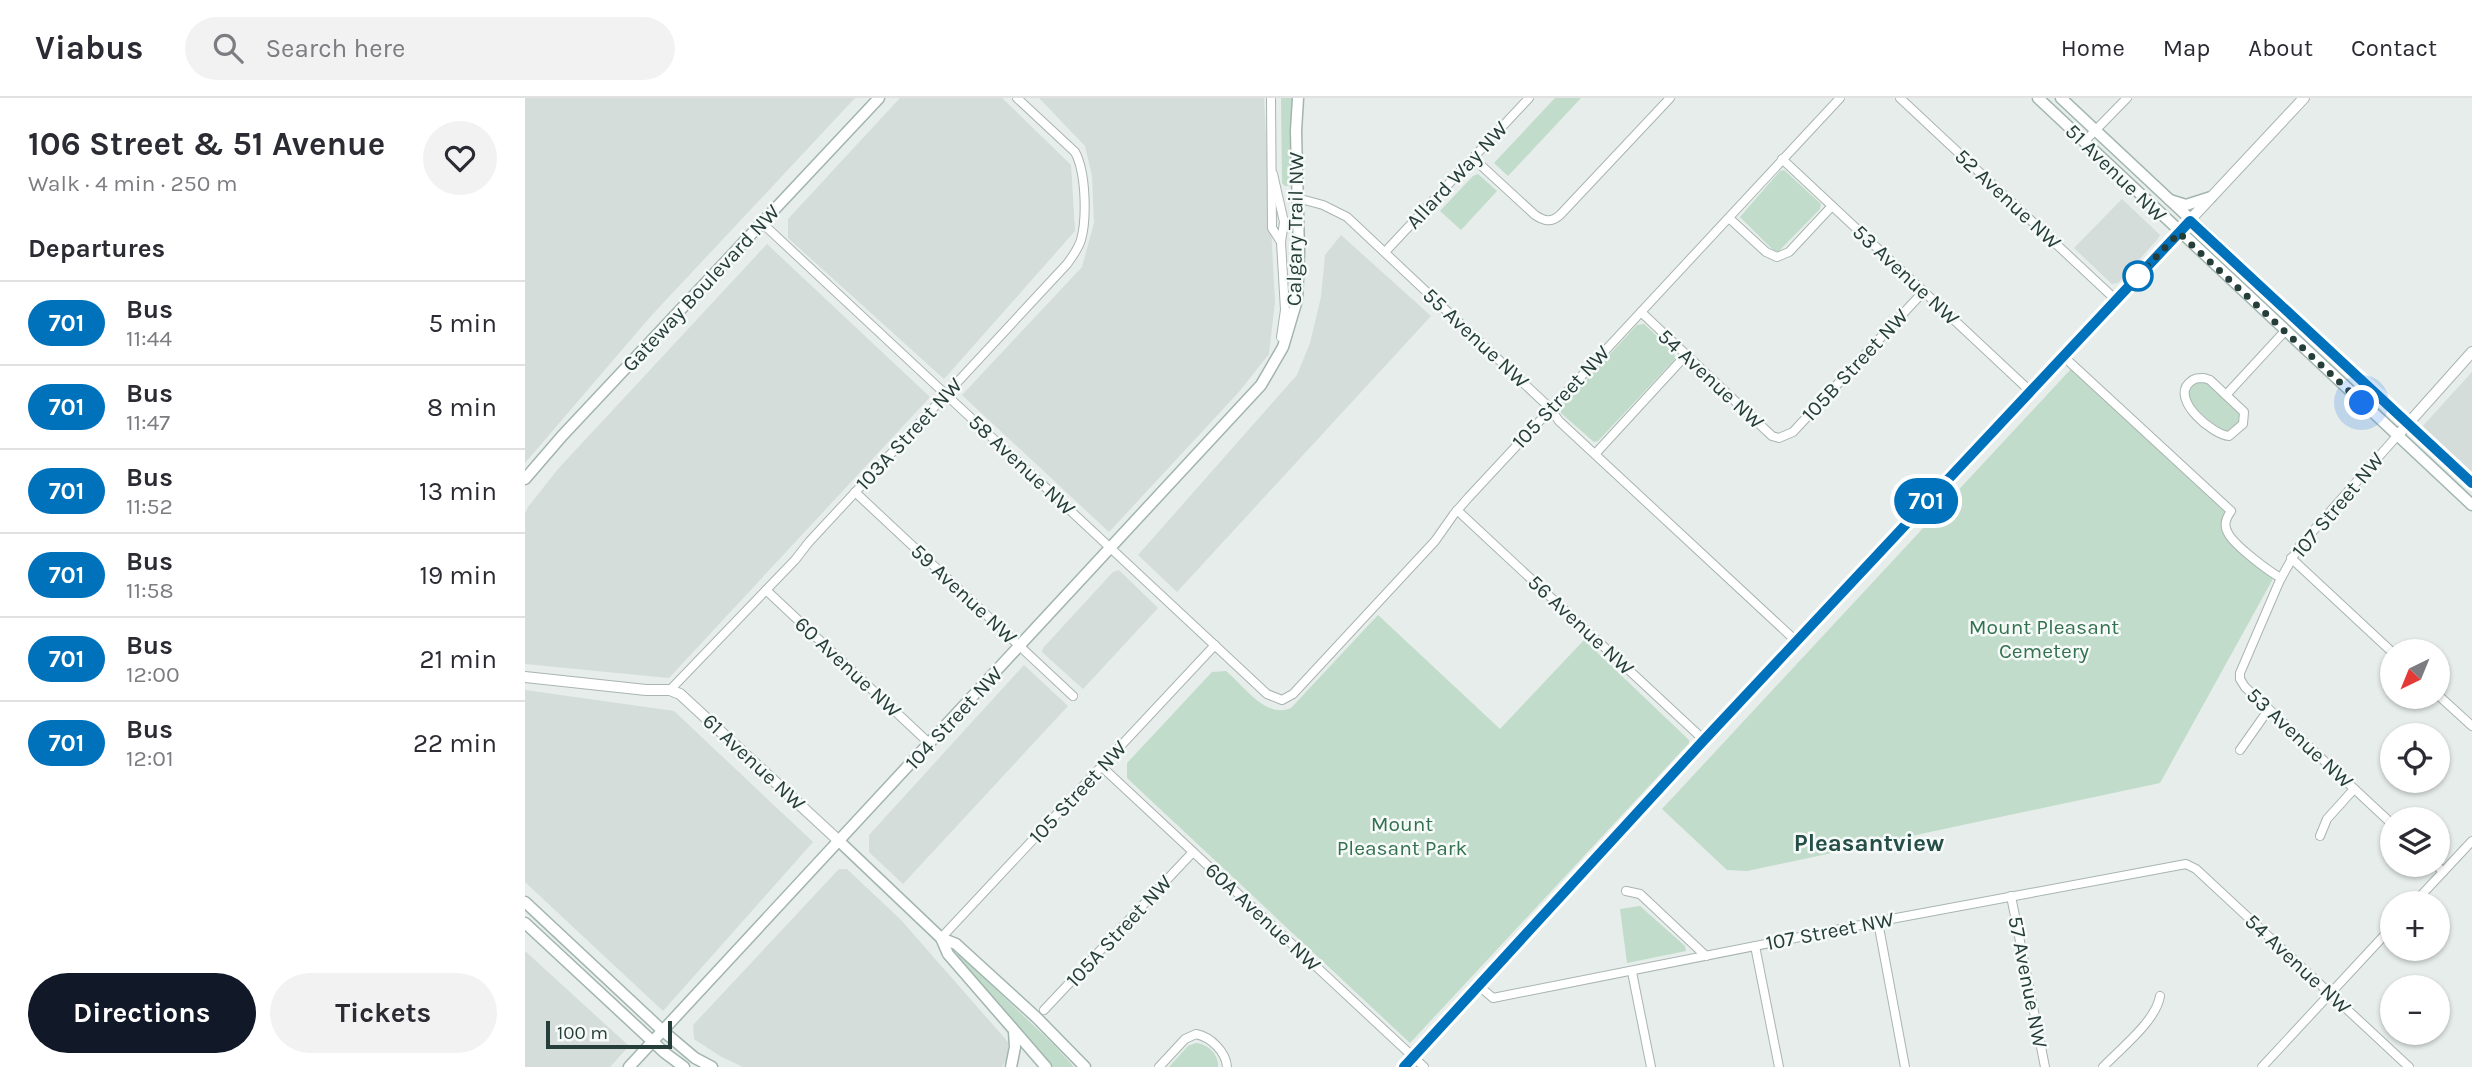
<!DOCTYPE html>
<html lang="en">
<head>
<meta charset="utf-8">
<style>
  :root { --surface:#fff; --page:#f2f2f3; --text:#2b2b33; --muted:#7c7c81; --line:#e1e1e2; --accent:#111827 }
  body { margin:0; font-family:Karla,sans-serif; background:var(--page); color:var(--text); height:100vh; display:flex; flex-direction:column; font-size:26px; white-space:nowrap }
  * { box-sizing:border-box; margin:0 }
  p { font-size:23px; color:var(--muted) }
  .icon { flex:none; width:38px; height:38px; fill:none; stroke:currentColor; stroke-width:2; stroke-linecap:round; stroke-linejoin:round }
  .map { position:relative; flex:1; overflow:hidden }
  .sheet { display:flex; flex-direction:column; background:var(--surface); width:525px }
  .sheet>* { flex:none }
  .badge { padding:0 14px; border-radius:23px; font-size:24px; line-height:46px }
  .needle { width:46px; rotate:223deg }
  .buttons { position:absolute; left:1855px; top:541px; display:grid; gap:14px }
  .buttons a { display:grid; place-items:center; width:70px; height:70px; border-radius:50%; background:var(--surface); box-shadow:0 2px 5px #0004; font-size:35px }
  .scale { position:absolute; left:21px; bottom:18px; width:126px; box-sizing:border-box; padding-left:7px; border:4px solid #263e39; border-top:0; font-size:19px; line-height:24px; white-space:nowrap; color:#263e39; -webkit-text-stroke:5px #f6faf8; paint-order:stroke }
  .you { position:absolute; width:35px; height:35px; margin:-18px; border:5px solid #fff; border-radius:50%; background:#1a73e8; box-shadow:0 0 0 10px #1a73e833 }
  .map>.badge { position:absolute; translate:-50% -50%; box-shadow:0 0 0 4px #fff }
  h2 { padding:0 28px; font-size:26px; line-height:63px }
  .round { display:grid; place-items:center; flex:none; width:74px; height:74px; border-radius:37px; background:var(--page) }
  .summary { display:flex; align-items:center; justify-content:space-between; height:119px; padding:0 28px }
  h1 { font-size:33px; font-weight:700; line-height:52px }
  .button { display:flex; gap:14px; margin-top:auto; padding:14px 28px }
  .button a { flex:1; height:80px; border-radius:42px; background:var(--accent); color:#fff; font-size:28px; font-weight:700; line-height:80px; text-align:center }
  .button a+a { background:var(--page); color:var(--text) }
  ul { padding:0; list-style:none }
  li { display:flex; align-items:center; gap:21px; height:84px; padding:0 28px; border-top:2px solid var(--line) }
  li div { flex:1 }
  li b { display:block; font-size:26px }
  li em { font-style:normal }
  li .badge { min-width:77px; font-weight:700; text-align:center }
  header { display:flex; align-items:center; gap:42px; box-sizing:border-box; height:98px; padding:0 35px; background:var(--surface); border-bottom:2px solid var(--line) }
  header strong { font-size:33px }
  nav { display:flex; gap:38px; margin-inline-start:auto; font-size:24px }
  .search { width:490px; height:63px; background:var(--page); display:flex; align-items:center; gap:18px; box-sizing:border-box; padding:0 24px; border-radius:38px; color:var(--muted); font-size:26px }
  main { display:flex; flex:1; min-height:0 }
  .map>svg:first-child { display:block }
  .built { fill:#d4ddd9 }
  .green { fill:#c1dcca }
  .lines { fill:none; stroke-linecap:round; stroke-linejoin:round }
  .minor-casing { stroke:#a9b5b1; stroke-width:10 }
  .tertiary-casing { stroke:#a9b5b1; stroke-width:12 }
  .secondary-casing { stroke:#a2b5af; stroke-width:13 }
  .minor { stroke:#fff; stroke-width:8 }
  .tertiary { stroke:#fff; stroke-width:10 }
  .secondary { stroke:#fff; stroke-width:10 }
  .line-casing { stroke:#fff; stroke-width:16 }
  .line { stroke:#0072bc; stroke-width:10 }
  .walk { stroke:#263e39; stroke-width:7; stroke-dasharray:0 12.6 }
  .stop-dot { fill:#fff; stroke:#0072bc; stroke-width:3.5 }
  .labels { text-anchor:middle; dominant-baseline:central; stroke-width:5; stroke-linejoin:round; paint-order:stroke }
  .street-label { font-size:21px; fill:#263e39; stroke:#f6faf8 }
  .park-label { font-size:21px; fill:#34714f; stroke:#f6faf8 }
  .quarter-label { font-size:24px; font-weight:bold; fill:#244e46; stroke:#f6faf8 }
</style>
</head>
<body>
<header>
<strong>Viabus</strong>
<div class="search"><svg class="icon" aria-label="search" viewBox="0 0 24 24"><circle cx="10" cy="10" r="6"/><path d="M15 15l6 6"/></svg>Search here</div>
<nav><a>Home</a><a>Map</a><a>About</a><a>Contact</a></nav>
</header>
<main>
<section class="sheet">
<div class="summary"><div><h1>106 Street &amp; 51 Avenue</h1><p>Walk · 4 min · 250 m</p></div><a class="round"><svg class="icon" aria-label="heart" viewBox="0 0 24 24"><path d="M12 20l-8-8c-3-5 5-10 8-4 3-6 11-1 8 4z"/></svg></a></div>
<h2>Departures</h2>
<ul>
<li><span class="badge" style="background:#0072bc;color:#fff">701</span><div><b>Bus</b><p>11:44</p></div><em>5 min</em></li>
<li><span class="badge" style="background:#0072bc;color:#fff">701</span><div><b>Bus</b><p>11:47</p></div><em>8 min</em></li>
<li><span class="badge" style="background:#0072bc;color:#fff">701</span><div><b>Bus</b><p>11:52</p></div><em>13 min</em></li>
<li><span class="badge" style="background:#0072bc;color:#fff">701</span><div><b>Bus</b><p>11:58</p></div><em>19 min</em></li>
<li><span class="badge" style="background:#0072bc;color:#fff">701</span><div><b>Bus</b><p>12:00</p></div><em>21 min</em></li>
<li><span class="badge" style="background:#0072bc;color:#fff">701</span><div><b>Bus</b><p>12:01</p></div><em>22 min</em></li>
</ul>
<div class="button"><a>Directions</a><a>Tickets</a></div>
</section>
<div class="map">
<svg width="1947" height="969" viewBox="0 0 1947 969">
  <rect width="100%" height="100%" fill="#e6edea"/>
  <g class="built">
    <path d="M 0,0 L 330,0 L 126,218 L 0,365 Z"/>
    <path d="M 375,0 L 477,0 L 546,67 L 550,133 L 419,281 L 263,140 L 263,121 Z"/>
    <path d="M 514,0 L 739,0 L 750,204 L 744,256 L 713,295 L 584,434 L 437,297 L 557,169 L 569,125 L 567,78 L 560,48 Z"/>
    <path d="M 1597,101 L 1635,137 L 1632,142 L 1593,185 L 1587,186 L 1549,150 Z"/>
    <path d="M 816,137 L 906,218 L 652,494 L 613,457 L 772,277 L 785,245 L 796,199 L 800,157 Z"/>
    <path d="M 242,146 L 405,299 L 144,580 L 0,566 L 0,415 L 3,409 L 33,371 Z"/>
    <path d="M 1947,274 L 1947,377 L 1896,330 Z"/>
    <path d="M 594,472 L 633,510 L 558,591 L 517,554 L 518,550 L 588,474 Z"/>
    <path d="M 499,567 L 543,608 L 378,786 L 344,754 L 344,737 Z"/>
    <path d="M 0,592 L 149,613 L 288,744 L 138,913 L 0,784 Z"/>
    <path d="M 314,771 L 322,771 L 376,822 L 483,944 L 483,959 L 477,969 L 218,969 L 195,958 L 169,941 L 168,927 Z"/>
    <path d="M 0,853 L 104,948 L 85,969 L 0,969 Z"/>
  </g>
  <g class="green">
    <path d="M 756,0 L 771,0 L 769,87 L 760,88 L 757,85 Z"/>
    <path d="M 1030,0 L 1056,0 L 983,78 L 969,65 Z"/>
    <path d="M 1259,72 L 1296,106 L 1295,111 L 1254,153 L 1249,153 L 1215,119 L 1255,73 Z"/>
    <path d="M 953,76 L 972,93 L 936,132 L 915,113 L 948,78 Z"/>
    <path d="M 1119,226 L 1149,254 L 1150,261 L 1073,343 L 1069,344 L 1037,316 L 1035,313 L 1037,308 L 1112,227 Z"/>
    <path d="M 1546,271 L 1700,413 L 1698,429 L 1749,479 L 1635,685 L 1222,773 L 1202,772 L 1137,711 Z"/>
    <path d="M 1674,284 L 1683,285 L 1715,315 L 1714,324 L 1703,334 L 1694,331 L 1665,305 L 1663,292 L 1669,285 Z"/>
    <path d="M 853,517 L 975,631 L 1059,542 L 1164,642 L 1164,645 L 885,945 L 602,680 L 602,665 L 687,574 L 701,573 C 719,588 741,621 766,610 Z"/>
    <path d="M 1115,808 L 1160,848 L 1161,853 L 1102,865 L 1095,811 Z"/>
    <path d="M 433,855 L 530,948 L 549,969 L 527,969 L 432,860 Z"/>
    <path d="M 671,945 C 683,946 694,957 693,969 L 644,969 L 663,948 Z"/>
  </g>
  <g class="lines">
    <defs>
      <g id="minor">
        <path d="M 746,0 L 747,130 L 756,144"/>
        <path d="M 1375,0 L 1591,202"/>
        <path d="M 1559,44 L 1602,0"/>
        <path d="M 948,60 L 1010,117 C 1019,123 1026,125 1035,117 L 1145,0"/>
        <path d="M 1257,61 L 1505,293"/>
        <path d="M 748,76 L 759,124 L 756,144 L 760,212 L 756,239"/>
        <path d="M 772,100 L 798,107 L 822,119 L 1025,310 L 1034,323 L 1271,543"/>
        <path d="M 1204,120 L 1241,154 L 1252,159 L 1264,154 L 1307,108"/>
        <path d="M 237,125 L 742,596 L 757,602 L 768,596 L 910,443 L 929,416 L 943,400 L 1315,0"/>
        <path d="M 860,154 L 1004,0"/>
        <path d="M 1116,214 L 1247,338 L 1254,340 L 1268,334 L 1399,193"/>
        <path d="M 1538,258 L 1706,413 C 1701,420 1698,427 1703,435 C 1709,447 1743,473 1756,480"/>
        <path d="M 1679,280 L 1685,282 L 1719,314 L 1718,326 L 1704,338 C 1688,337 1646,302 1664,285 C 1669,280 1672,280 1679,280 Z"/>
        <path d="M 1701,297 L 1760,233"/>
        <path d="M 1071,355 L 1161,257"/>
        <path d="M 330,394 L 548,598"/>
        <path d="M 932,412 L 1179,642"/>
        <path d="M 1766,460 L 1867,554"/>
        <path d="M 241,492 L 405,646"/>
        <path d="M 145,592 L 270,462 L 284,444 L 542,166 C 548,158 553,151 556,142 C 562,120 561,74 550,54 L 492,0"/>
        <path d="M 1913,597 L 1947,628"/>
        <path d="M 1715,652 L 1744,611"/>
        <path d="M 577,669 L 899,969"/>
        <path d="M 1867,726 L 1720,589 L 1715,581 L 1715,575 L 1755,482 L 1773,450 L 1872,338"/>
        <path d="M 1795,738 L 1802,721 L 1829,691"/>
        <path d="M 1910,766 L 1918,774"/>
        <path d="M 1101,793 L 1115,796 L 1181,858"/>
        <path d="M 1486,798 L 1520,969"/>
        <path d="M 1889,805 L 1947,743"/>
        <path d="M 1353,824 L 1380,969"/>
        <path d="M 416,840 L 690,547"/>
        <path d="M 1230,848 L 1254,969"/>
        <path d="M 1107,874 L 1126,969"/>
        <path d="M 954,888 L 968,900 L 1366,821 L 1661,766 L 1671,771 L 1884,969"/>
        <path d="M 519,912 L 668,754"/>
        <path d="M 634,969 L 660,941 L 671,936 C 686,939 701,954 702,969"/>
        <path d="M 1578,969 C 1596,950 1631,923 1635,898"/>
        <path d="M 1737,969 L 1867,829"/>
      </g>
      <g id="tertiary">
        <path d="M 1872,338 L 1947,254"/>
        <path d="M 0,579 L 121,592 L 145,592 L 155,596 L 314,743"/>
        <path d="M 879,969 L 1179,642 L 1779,0"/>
      </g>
      <g id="secondary">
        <path d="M 1513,0 L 1947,407"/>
        <path d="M 1536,0 L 1947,385"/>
        <path d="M 1645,102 L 1661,107 L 1686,99"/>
        <path d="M 0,381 L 37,338 L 354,0"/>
        <path d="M 314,743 L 416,840 L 431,846 L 512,920 L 560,969"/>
        <path d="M 0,804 L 138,933 L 170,960 L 187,969"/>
        <path d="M 0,825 L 140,955 L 159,969"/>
        <path d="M 416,840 L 423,856 L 521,969"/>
        <path d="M 104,969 L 736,287 L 758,249 L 772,202 L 774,155 L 771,33 L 773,0"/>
        <path d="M 486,969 L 490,949 L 489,933"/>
      </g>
    </defs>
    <use href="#minor" class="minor-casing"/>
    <use href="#tertiary" class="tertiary-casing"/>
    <use href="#secondary" class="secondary-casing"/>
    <use href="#minor" class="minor"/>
    <use href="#tertiary" class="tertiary"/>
    <use href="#secondary" class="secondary"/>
  </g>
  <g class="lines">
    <defs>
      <path id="line" d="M 879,969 L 1179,642 L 1665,123 L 1947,385"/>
    </defs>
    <use href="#line" class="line-casing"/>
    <use href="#line" class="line"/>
    <path class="walk" d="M 1613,178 L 1609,182 L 1654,135 L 1837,305"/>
  </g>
  <circle class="stop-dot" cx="1613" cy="178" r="14"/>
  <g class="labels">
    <g class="street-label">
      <text transform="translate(1591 75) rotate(44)">51 Avenue NW</text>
      <text transform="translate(932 77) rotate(-47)">Allard Way NW</text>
      <text transform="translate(1483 101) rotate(43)">52 Avenue NW</text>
      <text transform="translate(770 131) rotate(-89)">Calgary Trail NW</text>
      <text transform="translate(1381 177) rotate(43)">53 Avenue NW</text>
      <text transform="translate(176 190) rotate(-47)">Gateway Boulevard NW</text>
      <text transform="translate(951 240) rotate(43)">55 Avenue NW</text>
      <text transform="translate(1330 267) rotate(-47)">105B Street NW</text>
      <text transform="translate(1186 281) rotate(43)">54 Avenue NW</text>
      <text transform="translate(1036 299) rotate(-47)">105 Street NW</text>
      <text transform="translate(384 336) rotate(-47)">103A Street NW</text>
      <text transform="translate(497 367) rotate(43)">58 Avenue NW</text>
      <text transform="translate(1813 407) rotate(-50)">107 Street NW</text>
      <text transform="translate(439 496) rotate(43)">59 Avenue NW</text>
      <text transform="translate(1056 527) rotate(43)">56 Avenue NW</text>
      <text transform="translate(323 569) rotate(43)">60 Avenue NW</text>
      <text transform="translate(429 620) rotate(-47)">104 Street NW</text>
      <text transform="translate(1775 640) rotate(43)">53 Avenue NW</text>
      <text transform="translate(229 664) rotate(43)">61 Avenue NW</text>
      <text transform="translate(553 694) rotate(-47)">105 Street NW</text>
      <text transform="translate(738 819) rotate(43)">60A Avenue NW</text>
      <text transform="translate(594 833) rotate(-47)">105A Street NW</text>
      <text transform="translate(1305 833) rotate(-11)">107 Street NW</text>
      <text transform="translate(1773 866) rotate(43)">54 Avenue NW</text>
      <text transform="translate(1503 884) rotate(79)">57 Avenue NW</text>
    </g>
    <g class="park-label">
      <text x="1519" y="529">Mount Pleasant<tspan x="1519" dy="24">Cemetery</tspan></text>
      <text x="877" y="726">Mount<tspan x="877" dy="24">Pleasant Park</tspan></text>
    </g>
    <g class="quarter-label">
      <text x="1344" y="745">Pleasantview</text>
    </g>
  </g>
</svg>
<div class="buttons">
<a><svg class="needle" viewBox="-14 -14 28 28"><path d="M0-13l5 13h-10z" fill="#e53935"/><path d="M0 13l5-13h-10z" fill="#7c7c81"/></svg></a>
<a><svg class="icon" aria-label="locate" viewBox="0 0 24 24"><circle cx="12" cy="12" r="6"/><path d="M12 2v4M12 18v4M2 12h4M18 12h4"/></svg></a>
<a><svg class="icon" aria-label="layers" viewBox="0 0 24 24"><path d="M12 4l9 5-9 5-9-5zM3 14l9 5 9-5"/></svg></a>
<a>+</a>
<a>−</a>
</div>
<div class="scale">100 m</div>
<div class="you" style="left:1837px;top:305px"></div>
<b class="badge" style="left:1401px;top:403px;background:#0072bc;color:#fff">701</b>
</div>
</main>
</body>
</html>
